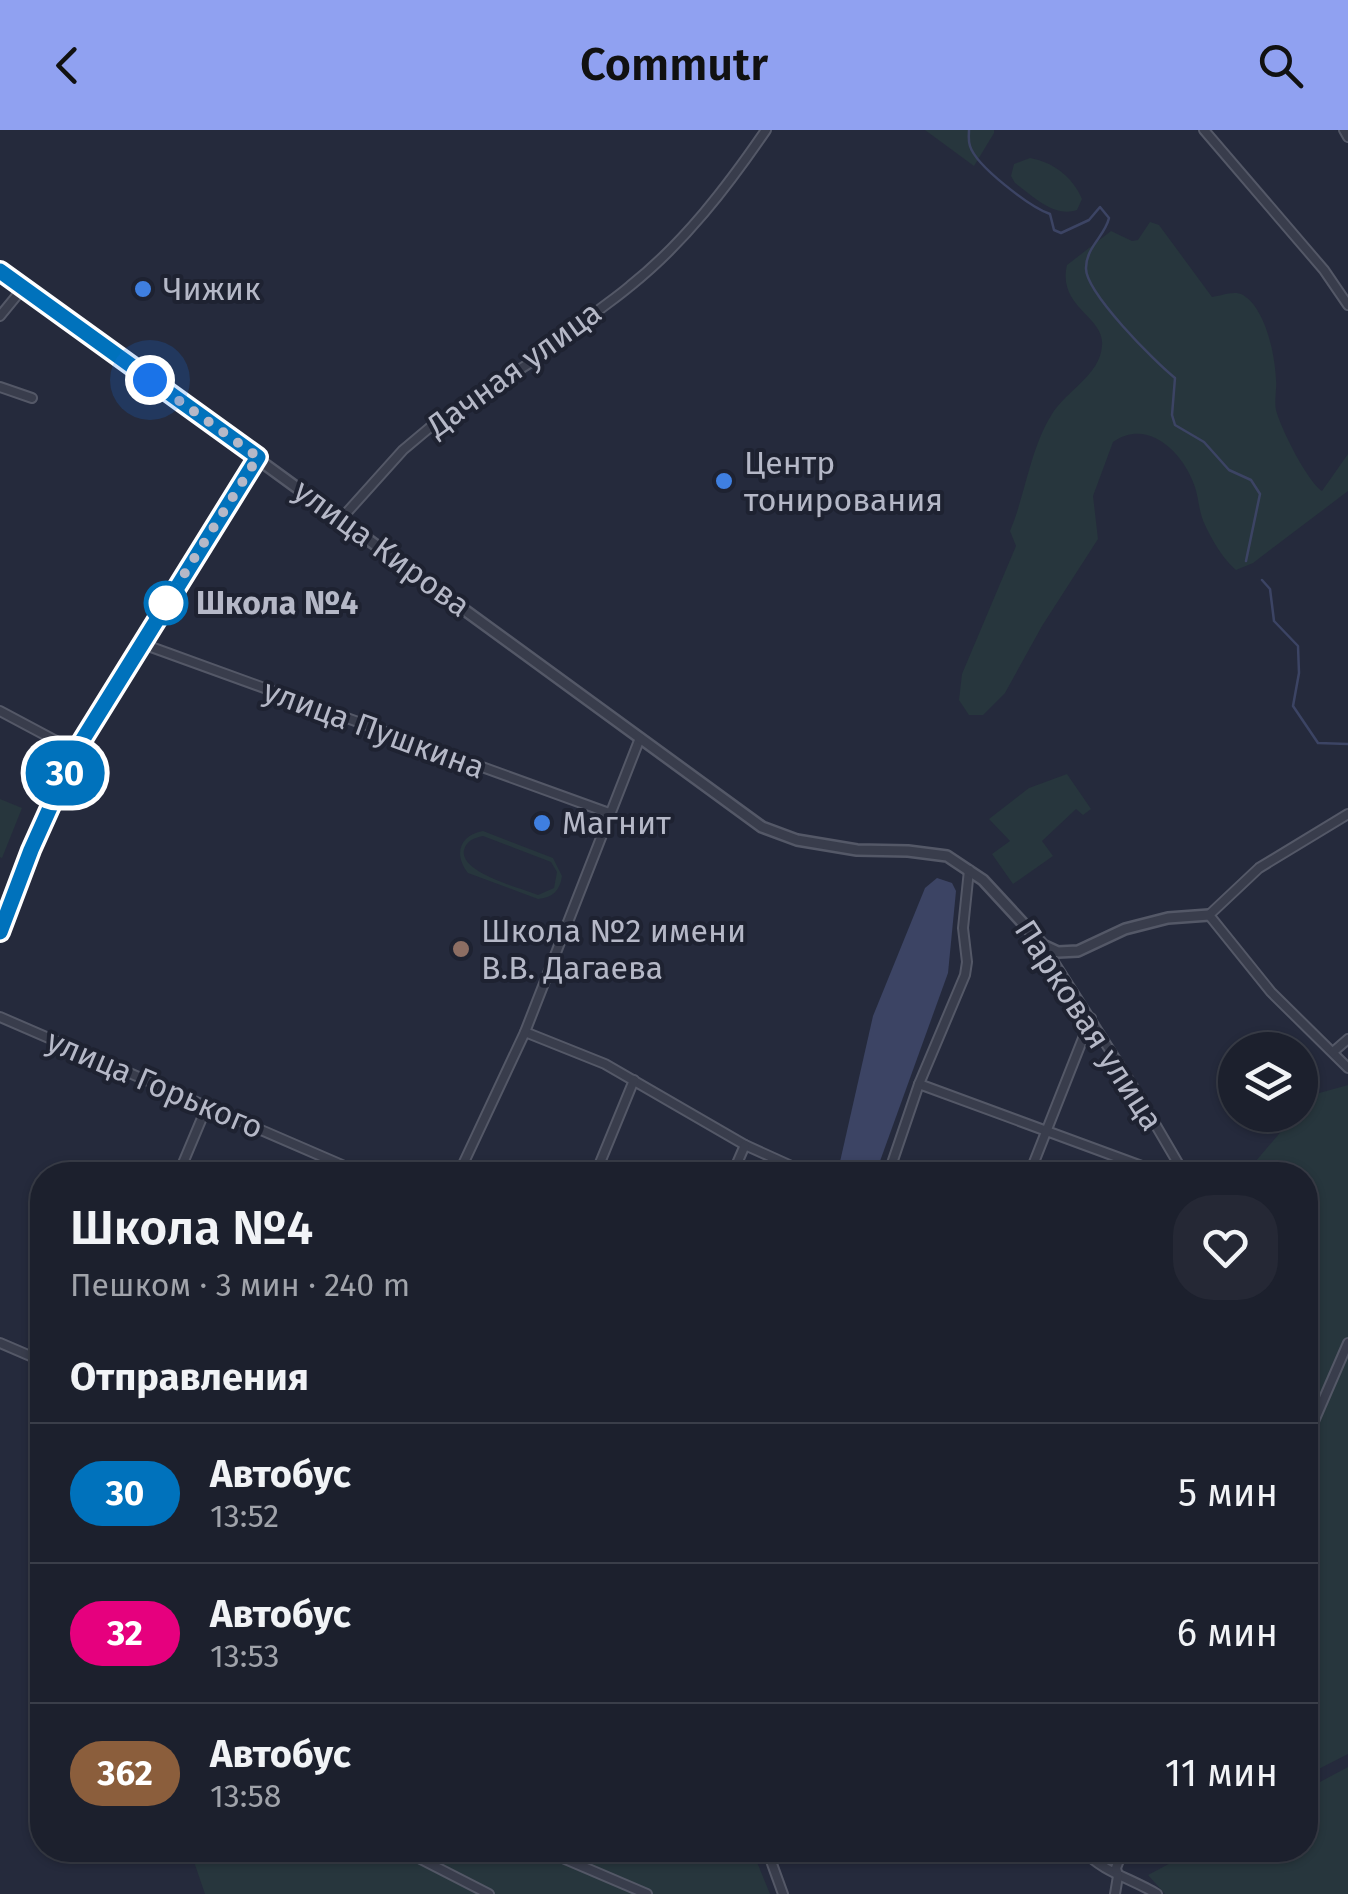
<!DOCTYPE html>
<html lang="ru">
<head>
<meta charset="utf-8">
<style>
  :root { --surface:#1c202d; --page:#252835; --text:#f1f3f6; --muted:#a0a3aa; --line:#3a3e49; --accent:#90a1f1 }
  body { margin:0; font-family:"Fira Sans",sans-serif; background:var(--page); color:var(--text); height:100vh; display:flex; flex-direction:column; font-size:38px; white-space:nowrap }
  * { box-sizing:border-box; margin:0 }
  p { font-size:32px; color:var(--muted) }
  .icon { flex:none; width:55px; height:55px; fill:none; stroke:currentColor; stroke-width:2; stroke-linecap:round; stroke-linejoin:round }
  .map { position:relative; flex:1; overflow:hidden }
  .sheet { position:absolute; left:30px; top:1032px; width:1288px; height:700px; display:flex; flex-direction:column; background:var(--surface); border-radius:40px; box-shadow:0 2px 8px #0004,0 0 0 2px var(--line) }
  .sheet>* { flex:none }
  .badge { padding:0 20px; border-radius:32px; font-size:35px; line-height:65px }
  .buttons { position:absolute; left:1218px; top:902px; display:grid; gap:20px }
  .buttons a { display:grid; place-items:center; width:100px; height:100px; border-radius:50%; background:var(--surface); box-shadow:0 2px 8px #0004,0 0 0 2px var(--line); font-size:50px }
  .you { position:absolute; width:50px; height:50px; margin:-25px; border:8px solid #fff; border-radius:50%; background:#1a73e8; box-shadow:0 0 0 15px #1a73e833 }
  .map>.badge { position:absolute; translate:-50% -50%; box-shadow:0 0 0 5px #fff }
  h2 { padding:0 40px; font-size:38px; line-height:90px }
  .round { display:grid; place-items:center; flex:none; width:105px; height:105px; border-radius:40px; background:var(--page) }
  .summary { display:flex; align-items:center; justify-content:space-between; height:170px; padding:0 40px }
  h1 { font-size:48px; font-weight:600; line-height:75px }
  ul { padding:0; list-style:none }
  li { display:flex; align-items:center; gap:30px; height:140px; padding:0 40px; border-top:2px solid var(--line) }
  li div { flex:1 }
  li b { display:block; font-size:38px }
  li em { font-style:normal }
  li .badge { min-width:110px; font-weight:700; text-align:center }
  header { display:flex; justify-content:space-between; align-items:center; height:130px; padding:0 40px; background:var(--accent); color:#111; font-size:45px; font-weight:600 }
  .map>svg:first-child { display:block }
  .green { fill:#27363d; fill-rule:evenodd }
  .water { fill:#3c4464 }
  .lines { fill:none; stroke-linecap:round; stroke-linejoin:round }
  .stream { stroke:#3c4464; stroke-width:2.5 }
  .minor-casing { stroke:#545867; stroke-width:12 }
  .tertiary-casing { stroke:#545867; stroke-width:14 }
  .minor { stroke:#393d4c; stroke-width:8 }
  .tertiary { stroke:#393d4c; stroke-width:9 }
  .line-casing { stroke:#fff; stroke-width:22 }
  .line { stroke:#0072bc; stroke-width:15 }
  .walk { stroke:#b5b8c7; stroke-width:10; stroke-dasharray:0 18 }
  .shop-dot { fill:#3f7fe0; stroke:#1e2231; stroke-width:4 }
  .stop-dot { fill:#fff; stroke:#0072bc; stroke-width:5 }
  .education-dot { fill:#8d6e63; stroke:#1e2231; stroke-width:4 }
  .labels { text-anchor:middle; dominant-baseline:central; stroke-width:8; stroke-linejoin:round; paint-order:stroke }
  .poi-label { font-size:32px; fill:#b5b8c7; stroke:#1e2231; text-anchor:start }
  .street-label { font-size:32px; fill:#b5b8c7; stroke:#1e2231 }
  .stop-label { font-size:32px; font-weight:bold; fill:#b5b8c7; stroke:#1e2231; text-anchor:start }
</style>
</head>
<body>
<header><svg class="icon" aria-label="back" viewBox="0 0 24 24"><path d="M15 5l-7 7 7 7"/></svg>Commutr<svg class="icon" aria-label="search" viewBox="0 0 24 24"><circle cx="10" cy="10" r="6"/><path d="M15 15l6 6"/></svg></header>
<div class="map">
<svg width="1348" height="1764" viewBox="0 0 1348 1764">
  <rect width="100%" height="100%" fill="#252a3c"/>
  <g class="green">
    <path d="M 925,0 L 994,0 L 994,3 L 974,36 Z"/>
    <path d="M 1030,28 C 1053,32 1073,47 1082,69 L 1077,80 C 1054,88 1033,66 1015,53 L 1011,46 L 1014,34 Z"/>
    <path d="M 1150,92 L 1159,95 L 1212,167 C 1221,166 1234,160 1243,165 C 1266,179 1275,225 1276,250 C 1277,259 1274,271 1276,280 C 1281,299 1307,351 1322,361 L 1348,324 L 1348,361 L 1253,433 L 1236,440 C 1223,429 1212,410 1205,395 C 1199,383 1199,370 1195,357 C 1184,324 1149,287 1113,312 L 1093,366 L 1098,409 L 1042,496 L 1005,563 L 983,585 L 969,585 L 959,570 L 962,544 L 1016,416 L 1010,401 C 1026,363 1030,319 1052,284 C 1066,261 1100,245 1102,216 C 1105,186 1057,178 1067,135 L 1111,101 L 1132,111 L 1138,110 Z"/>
    <path d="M 1067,644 L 1091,679 L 1083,685 L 1076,679 L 1042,711 L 1053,726 L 1013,754 L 992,724 L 1010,711 L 989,689 L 1029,658 Z"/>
    <path d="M 0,669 L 22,678 L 2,728 L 0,727 Z"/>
    <path d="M 483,701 L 553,728 L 562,746 C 560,761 552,768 538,769 L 468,743 C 453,724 460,705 483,701 ZM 483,706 L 551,732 L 557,742 L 554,758 L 538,765 C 521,758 459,743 464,720 C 467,710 474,708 483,706 Z"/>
    <path d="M 1348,955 L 1348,1624 L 1305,1646 L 1305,1045 L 1244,1045 L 1295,985 L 1300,985 L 1300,979 L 1312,965 Z"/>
    <path d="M 1348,1637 L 1348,1764 L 1165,1764 L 1148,1745 L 1195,1720 L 1305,1720 L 1305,1660 Z"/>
    <path d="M 190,1720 L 752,1720 L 770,1764 L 205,1764 Z"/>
  </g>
  <path class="water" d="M 937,748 L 952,753 L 956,761 L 948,843 L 875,1045 L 837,1045 L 873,886 L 925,758 Z"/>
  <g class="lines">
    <g class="stream">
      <path d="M 969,0 C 969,5 968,11 970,16 C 976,36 1030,77 1050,84 L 1054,100 L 1061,103 L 1089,90 L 1100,77 L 1109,88 C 1105,106 1086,117 1086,138 C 1085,162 1155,232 1175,248 L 1172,285 L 1175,295 L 1204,312 L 1229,340 L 1251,350 L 1260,364 L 1246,431"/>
      <path d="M 1262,450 L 1270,459 L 1274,491 L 1298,516 L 1299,543 L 1293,576 L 1318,613 L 1348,614"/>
    </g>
    <defs>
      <g id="minor">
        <path d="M 1204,0 L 1324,140 L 1348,175"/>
        <path d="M 1344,0 L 1348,7"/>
        <path d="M 0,186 L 23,158"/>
        <path d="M 0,257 L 32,268"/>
        <path d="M 341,389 L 403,320 L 434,294 L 572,206 C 589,184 609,174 630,156 C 684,113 727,57 766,0"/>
        <path d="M 140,513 L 609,683"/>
        <path d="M 0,581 L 75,621"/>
        <path d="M 1348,684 L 1259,738 L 1209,785 L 1271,862 L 1348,938"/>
        <path d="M 1043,815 L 1134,958 L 1185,1045"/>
        <path d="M 0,887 L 365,1045"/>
        <path d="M 525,902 L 605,934 L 745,1015 L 811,1045"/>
        <path d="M 1333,922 L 1348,909"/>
        <path d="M 919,954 L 1166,1045"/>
        <path d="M 178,1045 L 207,976"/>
        <path d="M 458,1045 L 525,902 L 640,608"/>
        <path d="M 595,1045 L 634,950"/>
        <path d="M 732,1045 L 745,1015"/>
        <path d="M 888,1045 L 919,954 L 965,845 L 967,832 L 963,798 L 969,740"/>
        <path d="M 1029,1045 L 1091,888"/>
        <path d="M 0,1213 L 42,1231"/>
        <path d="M 1305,1312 L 1348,1213"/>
        <path d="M 403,1720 L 489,1764"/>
        <path d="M 544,1720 L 647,1764"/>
        <path d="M 748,1720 L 770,1726"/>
        <path d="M 767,1720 L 783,1764"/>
        <path d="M 1083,1720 C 1104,1743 1131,1748 1157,1764"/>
        <path d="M 1115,1764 L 1118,1746 L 1116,1738 L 1123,1720"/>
      </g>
      <g id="tertiary">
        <path d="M 0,141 L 762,697 L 797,710 L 857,720 L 908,721 L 947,726 L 983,750 L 1043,815 L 1058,822 L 1078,821 L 1125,799 L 1168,788 L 1209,785"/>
        <path d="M 0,802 L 31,720 L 75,621 L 258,327"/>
      </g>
    </defs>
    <use href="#minor" class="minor-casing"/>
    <use href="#tertiary" class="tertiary-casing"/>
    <use href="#minor" class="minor"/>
    <use href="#tertiary" class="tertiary"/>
  </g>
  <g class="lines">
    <defs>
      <path id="line" d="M 0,141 L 258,327 L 75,622 L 31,720 L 0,802"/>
    </defs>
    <use href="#line" class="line-casing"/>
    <use href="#line" class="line"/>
    <path class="walk" d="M 150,250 L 258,327 L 166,473"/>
  </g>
  <g class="shop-dot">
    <circle cx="143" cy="159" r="10"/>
    <circle cx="724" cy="351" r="10"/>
    <circle cx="542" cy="693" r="10"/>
  </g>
  <circle class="stop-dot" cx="166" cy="473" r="20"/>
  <circle class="education-dot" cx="461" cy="819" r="10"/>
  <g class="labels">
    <g class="poi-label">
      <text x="163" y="159">Чижик</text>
      <text x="744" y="333">Центр<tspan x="744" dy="37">тонирования</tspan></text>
      <text x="562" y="693">Магнит</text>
      <text x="481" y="801">Школа №2 имени<tspan x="481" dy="37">В.В. Дагаева</tspan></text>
    </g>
    <g class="street-label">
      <text transform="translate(514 239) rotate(-36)">Дачная улица</text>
      <text transform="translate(382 418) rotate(36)">улица Кирова</text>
      <text transform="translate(374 599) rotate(20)">улица Пушкина</text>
      <text transform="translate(1089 895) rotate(57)">Парковая улица</text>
      <text transform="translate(155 954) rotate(23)">улица Горького</text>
    </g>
    <g class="stop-label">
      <text x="196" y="473">Школа №4</text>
    </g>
  </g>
</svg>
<div class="buttons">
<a><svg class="icon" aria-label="layers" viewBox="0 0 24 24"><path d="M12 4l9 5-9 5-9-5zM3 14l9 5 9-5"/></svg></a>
</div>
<div class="you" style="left:150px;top:250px"></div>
<b class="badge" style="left:65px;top:643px;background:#0072bc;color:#fff">30</b>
<section class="sheet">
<div class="summary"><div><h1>Школа №4</h1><p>Пешком · 3 мин · 240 m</p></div><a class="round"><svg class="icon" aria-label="heart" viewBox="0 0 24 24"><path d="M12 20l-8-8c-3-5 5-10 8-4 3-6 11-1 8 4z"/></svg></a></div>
<h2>Отправления</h2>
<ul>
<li><span class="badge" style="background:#0072bc;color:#fff">30</span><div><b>Автобус</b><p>13:52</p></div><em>5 мин</em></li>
<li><span class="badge" style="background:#e6007e;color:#fff">32</span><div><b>Автобус</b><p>13:53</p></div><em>6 мин</em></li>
<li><span class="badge" style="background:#8b5e3c;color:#fff">362</span><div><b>Автобус</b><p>13:58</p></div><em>11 мин</em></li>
</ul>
</section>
</div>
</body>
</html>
